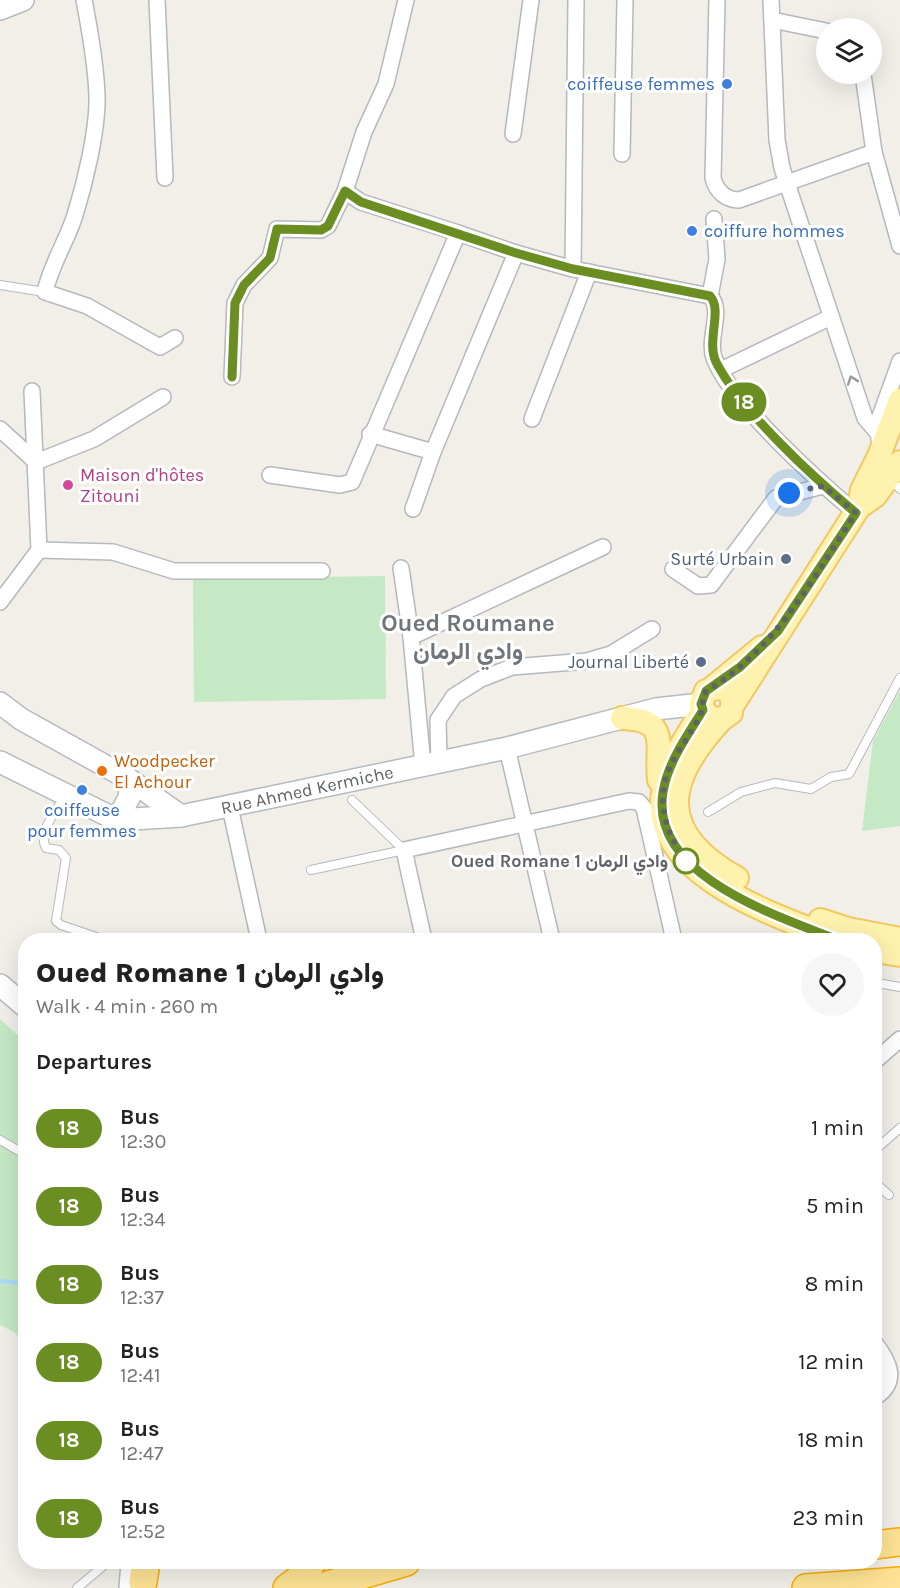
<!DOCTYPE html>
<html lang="en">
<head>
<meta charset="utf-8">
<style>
  :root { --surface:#fff; --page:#f6f6f6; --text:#222; --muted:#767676 }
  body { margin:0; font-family:Karla,Vazirmatn,sans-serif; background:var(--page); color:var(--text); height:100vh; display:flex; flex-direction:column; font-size:22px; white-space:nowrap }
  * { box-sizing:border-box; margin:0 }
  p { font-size:20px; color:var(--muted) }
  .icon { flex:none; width:33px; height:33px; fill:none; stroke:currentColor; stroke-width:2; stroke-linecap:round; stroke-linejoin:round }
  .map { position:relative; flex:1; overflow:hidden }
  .panel { position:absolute; left:18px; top:933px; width:864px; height:636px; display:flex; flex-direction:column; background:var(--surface); border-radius:24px; box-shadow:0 6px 24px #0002 }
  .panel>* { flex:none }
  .badge { padding:0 12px; border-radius:20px; font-size:21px; line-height:39px }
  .controls { position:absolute; left:816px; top:18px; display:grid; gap:12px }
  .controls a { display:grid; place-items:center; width:66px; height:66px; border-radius:50%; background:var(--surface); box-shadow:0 6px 24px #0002; font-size:30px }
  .you { position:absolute; width:30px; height:30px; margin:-15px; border:4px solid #fff; border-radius:50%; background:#1a73e8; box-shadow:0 0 0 9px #1a73e833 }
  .map>.badge { position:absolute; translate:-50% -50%; box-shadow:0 0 0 3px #fff }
  h2 { padding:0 18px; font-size:22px; line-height:54px }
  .round { display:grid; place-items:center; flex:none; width:63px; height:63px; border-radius:32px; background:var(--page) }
  .overview { display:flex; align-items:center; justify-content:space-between; height:102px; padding:0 18px }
  h1 { font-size:28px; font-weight:800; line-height:45px }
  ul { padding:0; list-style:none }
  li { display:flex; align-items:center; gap:18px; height:78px; padding:0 18px }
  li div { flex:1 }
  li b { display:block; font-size:22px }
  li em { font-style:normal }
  li .badge { min-width:66px; font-weight:700; text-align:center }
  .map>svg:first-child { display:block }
  .green { fill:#c5e8c5 }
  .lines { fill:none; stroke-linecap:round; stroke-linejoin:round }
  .stream { stroke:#aadaff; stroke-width:4 }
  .lane-casing { stroke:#b5b8bc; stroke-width:10 }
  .street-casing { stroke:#b5b8bc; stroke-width:18 }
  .secondary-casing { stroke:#b6babf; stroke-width:24 }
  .primary-casing { stroke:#f2c960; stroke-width:26 }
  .highway-casing { stroke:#f9ab00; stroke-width:30 }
  .lane { stroke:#fff; stroke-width:8 }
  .street { stroke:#fff; stroke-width:15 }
  .secondary { stroke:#fff; stroke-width:21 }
  .primary { stroke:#fff2af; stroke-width:22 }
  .highway { stroke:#fde293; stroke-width:27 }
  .oneway { stroke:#979a9d }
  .line-casing { stroke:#fff; stroke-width:14 }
  .line { stroke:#6b8e23; stroke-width:9 }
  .walk { stroke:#5f6368; stroke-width:6; stroke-dasharray:0 10.8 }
  .shop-dot { fill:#3f7fe0; stroke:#fff; stroke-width:2 }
  .hotel-dot { fill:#d1479c; stroke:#fff; stroke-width:2 }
  .service-dot { fill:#5c6f8a; stroke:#fff; stroke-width:2 }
  .food-dot { fill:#e8710a; stroke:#fff; stroke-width:2 }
  .stop-dot { fill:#fff; stroke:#6b8e23; stroke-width:3 }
  .labels { text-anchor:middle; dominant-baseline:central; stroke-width:6; stroke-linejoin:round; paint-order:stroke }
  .shop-label { font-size:18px; fill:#366cbe; stroke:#fff; text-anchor:end }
  .hotel-label { font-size:18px; fill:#b23c85; stroke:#fff; text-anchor:start }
  .service-label { font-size:18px; fill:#4e5e75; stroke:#fff; text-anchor:end }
  .food-label { font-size:18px; fill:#c56008; stroke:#fff; text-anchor:start }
  .street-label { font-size:18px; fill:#5f6368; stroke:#fff }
  .stop-label { font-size:18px; font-weight:bold; fill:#5f6368; stroke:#fff; text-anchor:end }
  .district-label { font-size:24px; font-weight:bold; fill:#70757a; stroke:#fff }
</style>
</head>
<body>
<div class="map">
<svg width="900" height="1588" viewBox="0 0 900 1588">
  <rect width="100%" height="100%" fill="#f1efe8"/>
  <g class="green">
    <path d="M 385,576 L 386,699 L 194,702 L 193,579 Z"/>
    <path d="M 900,691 L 900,826 L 862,831 L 873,741 Z"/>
    <path d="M 0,1019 L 25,1042 L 25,1344 L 14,1332 L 0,1325 Z"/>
  </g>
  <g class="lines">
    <path class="stream" d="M 0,1281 L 19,1283 L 26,1289"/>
    <defs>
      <g id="lane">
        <path d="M 0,285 L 45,292"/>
        <path d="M 890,479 L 900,489"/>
        <path d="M 65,796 C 57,810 37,832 46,848 L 59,850 L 66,858 L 56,921 L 61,925 L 105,940"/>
        <path d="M 708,812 L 741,792 L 775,783 L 811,789 L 831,777 L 849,774 L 900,678"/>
        <path d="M 311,870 L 404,850 L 352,800"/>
        <path d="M 883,984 L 900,987"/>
        <path d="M 0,1140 L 26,1155"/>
        <path d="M 874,1151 L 900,1128"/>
        <path d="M 874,1182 L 889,1195"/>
        <path d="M 874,1373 L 881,1354"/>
        <path d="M 77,1588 L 108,1562"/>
      </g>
      <g id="street">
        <path d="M 84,0 C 90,31 96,64 97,96 C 98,129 85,183 75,215 C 67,241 51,264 45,292 L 87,306 L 160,347 L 175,338"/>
        <path d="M 157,0 L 165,178"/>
        <path d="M 406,0 L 386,84 L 364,132 L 345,191 L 361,202 L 458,233"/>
        <path d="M 717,0 L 713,178 C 716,191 726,200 739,200 L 874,152"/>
        <path d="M 771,0 L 777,140 L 782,168 L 865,418 L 877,432"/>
        <path d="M 772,20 L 826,31"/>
        <path d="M 863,74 L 874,152 L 900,246"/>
        <path d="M 513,134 L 531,0"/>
        <path d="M 622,154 L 625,0"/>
        <path d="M 573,269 L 576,0"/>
        <path d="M 710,296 L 717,259 L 714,219"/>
        <path d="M 721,370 L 831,317"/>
        <path d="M 232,377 L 235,303 L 244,285 L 270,258 L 277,229 L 321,230 L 328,226 L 345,191"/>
        <path d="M 532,419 L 589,272"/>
        <path d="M 0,429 L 36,462 L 94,439 L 163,397"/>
        <path d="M 370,434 L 433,452"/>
        <path d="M 879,440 L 878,422 L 900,361"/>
        <path d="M 270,475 L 340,485 L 352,482 L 458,233 L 516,253 L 573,269 L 710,296 C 724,311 707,338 714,358 C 731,403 818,481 856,513"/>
        <path d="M 413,509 L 433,452 L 516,253"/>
        <path d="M 39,550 L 113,552 L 174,571 L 322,571"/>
        <path d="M 401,568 L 411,637 L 423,766"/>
        <path d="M 673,569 L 698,586 L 711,585 L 776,498 L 823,486"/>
        <path d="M 0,602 L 39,550 L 32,391"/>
        <path d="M 411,637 L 603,547"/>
        <path d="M 507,748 L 552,940"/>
        <path d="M 439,762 L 438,720 L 454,696 L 481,679 L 512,667 L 587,661 L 611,654 L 652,629"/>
        <path d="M 230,807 L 259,940"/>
        <path d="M 424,940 L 404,850 L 629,801 L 639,802 L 644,808 L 674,940"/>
        <path d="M 874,1062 L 900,1039"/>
        <path d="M 874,1342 C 889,1361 900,1382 874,1398"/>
      </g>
      <g id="secondary">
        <path d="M 0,9 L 23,0"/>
        <path d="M 0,703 L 21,719 L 127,778 L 181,816"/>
        <path d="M 0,762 L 117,820 L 181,816 L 507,748 L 656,709 L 701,704"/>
        <path d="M 117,820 L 130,796 L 127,778"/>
        <path d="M 0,985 L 26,1007"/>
        <path d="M 130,1588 L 132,1562"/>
      </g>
      <g id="primary">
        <path d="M 859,507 L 862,490 L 879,456 L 900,400"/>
        <path d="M 712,688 L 762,647"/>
        <path d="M 734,703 L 859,507 L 875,496 L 900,462"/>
        <path d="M 703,710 L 711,718 L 722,719 L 731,713 L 733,697 L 722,687 L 706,691 L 701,704 L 703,710 C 687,736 668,762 663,792 C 649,876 778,916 838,940"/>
        <path d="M 622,718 C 672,720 655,745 659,780"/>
        <path d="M 722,719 C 664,781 655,832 737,878"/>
        <path d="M 820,920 L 848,929 L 900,939"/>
        <path d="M 874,951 L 900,955"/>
      </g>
      <g id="highway">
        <path d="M 874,1545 L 900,1542"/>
        <path d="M 143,1582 L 146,1562"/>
        <path d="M 287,1588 L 303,1576 L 312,1562"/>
        <path d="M 318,1588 L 406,1562"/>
        <path d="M 806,1588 L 900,1581"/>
      </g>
    </defs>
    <use href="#lane" class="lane-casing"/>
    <use href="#street" class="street-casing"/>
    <use href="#secondary" class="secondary-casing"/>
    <use href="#primary" class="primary-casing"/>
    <use href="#highway" class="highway-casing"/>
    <use href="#lane" class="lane"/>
    <use href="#street" class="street"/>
    <use href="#secondary" class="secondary"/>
    <use href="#primary" class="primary"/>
    <use href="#highway" class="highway"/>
  </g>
  <defs><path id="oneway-chevron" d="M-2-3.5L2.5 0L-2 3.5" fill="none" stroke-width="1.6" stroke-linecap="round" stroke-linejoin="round" transform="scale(1.5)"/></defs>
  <use class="oneway" href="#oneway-chevron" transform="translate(852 380) rotate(-109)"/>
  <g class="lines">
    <defs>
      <path id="line" d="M 232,377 L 235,303 L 244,285 L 270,258 L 277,229 L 321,230 L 328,226 L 345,191 L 361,202 L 516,253 L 573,269 L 710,296 C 723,310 706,341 716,362 C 741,411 813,477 856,513 L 778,631 L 740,667 L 706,691 L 701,704 L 703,710 C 687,736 668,762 663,792 C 649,876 778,916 838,940"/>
    </defs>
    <use href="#line" class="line-casing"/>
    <use href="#line" class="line"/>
    <path class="walk" d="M 686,861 L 689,865 C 665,835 653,798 673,761 C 681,745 694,730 701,713 C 704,706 701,699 706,691 C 776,650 812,579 856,513 L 823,486 L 789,493"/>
  </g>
  <g class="shop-dot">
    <circle cx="727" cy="84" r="6"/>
    <circle cx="692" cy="231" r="6"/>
    <circle cx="82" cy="790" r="6"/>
  </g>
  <circle class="hotel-dot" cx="68" cy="485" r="6"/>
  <g class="service-dot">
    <circle cx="786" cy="559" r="6"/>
    <circle cx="701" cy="662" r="6"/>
  </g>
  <circle class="food-dot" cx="102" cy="771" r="6"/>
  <circle class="stop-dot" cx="686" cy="861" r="12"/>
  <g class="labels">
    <g class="shop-label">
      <text x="715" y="84">coiffeuse femmes</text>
      <text x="704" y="231" text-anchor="start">coiffure hommes</text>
      <text x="82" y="810" text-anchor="middle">coiffeuse<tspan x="82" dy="21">pour femmes</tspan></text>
    </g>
    <g class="hotel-label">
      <text x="80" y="475">Maison d'hôtes<tspan x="80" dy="21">Zitouni</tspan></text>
    </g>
    <g class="service-label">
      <text x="774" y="559">Surté Urbain</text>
      <text x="689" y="662">Journal Liberté</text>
    </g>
    <g class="food-label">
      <text x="114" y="761">Woodpecker<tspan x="114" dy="21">El Achour</tspan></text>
    </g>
    <g class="street-label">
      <text transform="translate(307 790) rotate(-12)">Rue Ahmed Kermiche</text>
    </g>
    <g class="stop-label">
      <text x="668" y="861">Oued Romane 1 وادي الرمان</text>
    </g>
    <g class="district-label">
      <text x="468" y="623">Oued Roumane<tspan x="468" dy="28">وادي الرمان</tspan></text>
    </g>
  </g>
</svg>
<div class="controls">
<a><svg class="icon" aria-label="layers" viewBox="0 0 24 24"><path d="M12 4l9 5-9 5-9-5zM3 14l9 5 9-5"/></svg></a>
</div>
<div class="you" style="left:789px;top:493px"></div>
<b class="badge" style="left:744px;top:402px;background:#6b8e23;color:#fff">18</b>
<section class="panel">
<div class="overview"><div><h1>Oued Romane 1 وادي الرمان</h1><p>Walk · 4 min · 260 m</p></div><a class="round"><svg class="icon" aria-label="heart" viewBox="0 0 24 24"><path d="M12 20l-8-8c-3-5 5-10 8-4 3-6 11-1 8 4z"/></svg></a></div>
<h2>Departures</h2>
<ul>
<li><span class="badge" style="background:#6b8e23;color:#fff">18</span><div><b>Bus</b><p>12:30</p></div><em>1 min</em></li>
<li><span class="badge" style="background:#6b8e23;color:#fff">18</span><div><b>Bus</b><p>12:34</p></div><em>5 min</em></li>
<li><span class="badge" style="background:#6b8e23;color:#fff">18</span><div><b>Bus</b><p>12:37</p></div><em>8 min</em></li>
<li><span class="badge" style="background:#6b8e23;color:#fff">18</span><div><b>Bus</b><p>12:41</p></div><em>12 min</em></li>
<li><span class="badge" style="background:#6b8e23;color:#fff">18</span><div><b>Bus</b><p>12:47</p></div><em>18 min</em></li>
<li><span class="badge" style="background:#6b8e23;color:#fff">18</span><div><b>Bus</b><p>12:52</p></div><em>23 min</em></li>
</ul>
</section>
</div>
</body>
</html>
